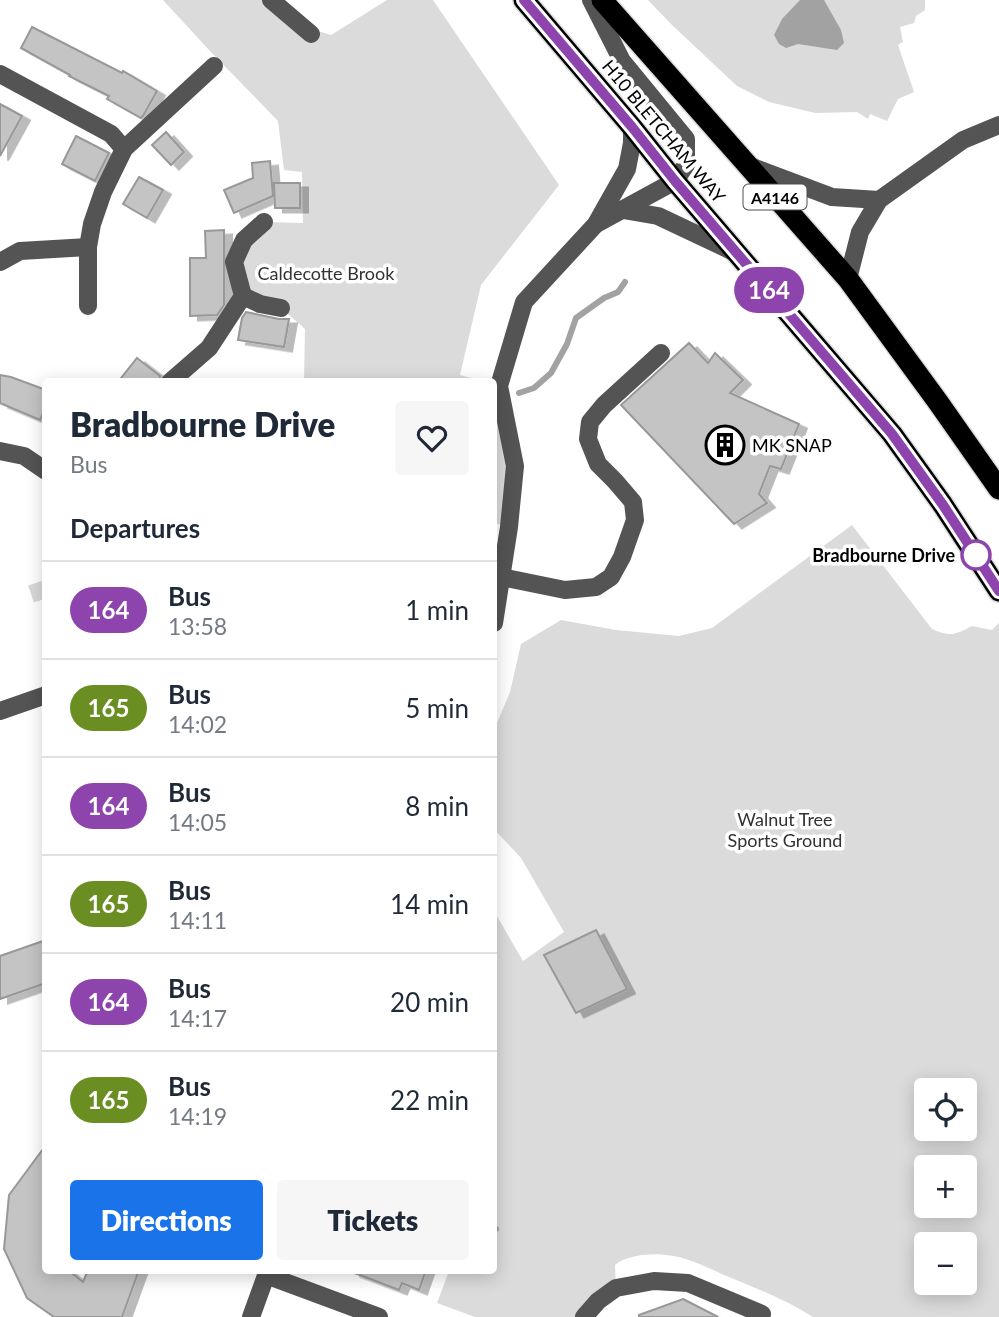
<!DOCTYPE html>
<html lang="en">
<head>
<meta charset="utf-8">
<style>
  :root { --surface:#fff; --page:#f6f6f7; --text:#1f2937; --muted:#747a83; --line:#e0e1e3; --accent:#1a73e8 }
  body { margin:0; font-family:Lato,sans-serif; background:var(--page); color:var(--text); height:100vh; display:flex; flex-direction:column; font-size:26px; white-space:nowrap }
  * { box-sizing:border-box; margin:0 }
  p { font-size:23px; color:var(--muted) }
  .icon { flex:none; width:38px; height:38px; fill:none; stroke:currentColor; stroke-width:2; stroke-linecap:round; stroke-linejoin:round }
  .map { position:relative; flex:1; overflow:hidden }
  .panel { position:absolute; left:42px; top:378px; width:455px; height:896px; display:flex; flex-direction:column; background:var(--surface); border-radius:7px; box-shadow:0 4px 18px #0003 }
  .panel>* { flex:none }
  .badge { padding:0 14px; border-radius:23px; font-size:24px; line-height:46px }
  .tools { position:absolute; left:914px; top:1078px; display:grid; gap:14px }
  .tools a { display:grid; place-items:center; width:63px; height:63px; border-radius:7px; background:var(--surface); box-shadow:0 4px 18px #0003; font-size:35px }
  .map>.badge { position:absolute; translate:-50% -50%; box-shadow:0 0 0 4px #fff }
  h2 { padding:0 28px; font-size:26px; line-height:63px }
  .round { display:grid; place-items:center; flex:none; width:74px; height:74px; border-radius:7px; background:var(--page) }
  .headline { display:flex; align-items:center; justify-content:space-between; height:119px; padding:0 28px }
  h1 { font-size:33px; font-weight:800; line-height:52px }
  .primary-button { display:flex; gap:14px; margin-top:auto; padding:14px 28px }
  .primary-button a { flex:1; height:80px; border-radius:7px; background:var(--accent); color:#fff; font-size:28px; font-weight:800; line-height:80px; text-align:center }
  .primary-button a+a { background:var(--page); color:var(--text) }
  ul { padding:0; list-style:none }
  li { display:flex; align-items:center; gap:21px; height:98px; padding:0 28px; border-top:2px solid var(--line) }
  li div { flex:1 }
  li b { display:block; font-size:26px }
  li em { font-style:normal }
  li .badge { min-width:77px; font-weight:700; text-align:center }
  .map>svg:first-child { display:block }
  .green { fill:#dbdbdb; fill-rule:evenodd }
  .water { fill:#a2a2a2 }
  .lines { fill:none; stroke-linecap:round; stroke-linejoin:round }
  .stream { stroke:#a2a2a2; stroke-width:6 }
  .building { fill:#c4c4c4; stroke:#989898; stroke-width:2; filter:url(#shadow) }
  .minor-tunnel { stroke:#d9d9d9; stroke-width:18; stroke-dasharray:18 9; stroke-linecap:butt }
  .highway-casing { stroke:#dbdbdb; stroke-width:24 }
  .minor { stroke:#545454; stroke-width:18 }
  .highway { stroke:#000; stroke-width:21 }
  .line-casing { stroke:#fff; stroke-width:16 }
  .line { stroke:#8e44ad; stroke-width:10 }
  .stop-dot { fill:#fff; stroke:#8e44ad; stroke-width:3.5 }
  .labels { text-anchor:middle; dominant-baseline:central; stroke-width:7; stroke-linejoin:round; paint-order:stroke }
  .shield { fill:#fff; stroke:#4c4c4c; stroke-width:2 }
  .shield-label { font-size:16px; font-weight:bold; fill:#000 }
  .street-label { font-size:18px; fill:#000; stroke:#fff }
  .park-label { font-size:18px; fill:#323232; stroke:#fff }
  .poi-label { font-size:18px; fill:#000; stroke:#fff; text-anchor:start }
  .stop-label { font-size:18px; font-weight:bold; fill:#000; stroke:#fff; text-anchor:end }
</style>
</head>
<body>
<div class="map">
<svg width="999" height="1317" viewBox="0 0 999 1317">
  <defs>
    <filter id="shadow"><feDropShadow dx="8" dy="4.5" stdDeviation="0" flood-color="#0004"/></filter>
  </defs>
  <rect width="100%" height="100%" fill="#fff"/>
  <g class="green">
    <path d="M 163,0 L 271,0 L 315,30 L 331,35 L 387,0 L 433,0 L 559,185 L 481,285 L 460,375 L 482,381 L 304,381 L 305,329 L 281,308 L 243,296 L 234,262 L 264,222 L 303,223 L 302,172 L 284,170 L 278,121 L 209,50 Z"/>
    <path d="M 648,0 L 925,0 L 925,10 L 916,16 L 914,23 L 900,27 L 903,42 L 898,45 L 914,92 L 898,99 L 887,121 L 870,114 L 868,119 L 857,112 L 815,113 L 769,102 L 737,86 L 671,24 Z"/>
    <path d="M 494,385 L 515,466 L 509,527 L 494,523 Z"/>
    <path d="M 852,525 L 932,629 C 950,637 955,635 972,626 L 992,630 L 999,623 L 999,1317 L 813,1317 C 785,1299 755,1288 724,1275 C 706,1267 687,1257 667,1255 C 653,1253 626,1255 615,1265 L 616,1288 L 584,1317 L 475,1317 L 437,1303 L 449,1271 L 494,1270 L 494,911 L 523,961 L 564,932 L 521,858 L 494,829 L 494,730 L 510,692 L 521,644 L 561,620 L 616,630 L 679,636 L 712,628 ZM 595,930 L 627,989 L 576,1013 L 544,955 ZM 926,1090 L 964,1090 L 964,1129 L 926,1129 ZM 926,1167 L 964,1167 L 964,1206 L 926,1206 ZM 926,1244 L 964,1244 L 964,1283 L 926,1283 Z"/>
  </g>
  <path class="water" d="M 800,0 L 824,0 L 841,30 L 844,43 L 837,50 L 798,44 L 786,48 L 779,44 L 774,35 L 782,19 Z"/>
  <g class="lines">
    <g class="stream">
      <path d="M 519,393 L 534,388 L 551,373 L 567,344 L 576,318 L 604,298 L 618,292 L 625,282"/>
      <path d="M 494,1229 L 496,1229"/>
    </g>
  </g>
  <g class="building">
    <path d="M 32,27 L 122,73 L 123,71 L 157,91 L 143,116 L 141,118 L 107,99 L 109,96 L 69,76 L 70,75 L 21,48 Z"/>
    <path d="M 0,104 L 22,116 L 0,156 Z"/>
    <path d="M 166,132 L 184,152 L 171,165 L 152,145 Z"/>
    <path d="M 76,136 L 109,153 L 95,181 L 62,164 Z"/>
    <path d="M 270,161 L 273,196 L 234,213 L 224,190 L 253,178 L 252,163 Z"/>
    <path d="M 139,177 L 163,190 L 147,218 L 123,204 Z"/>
    <path d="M 274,183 L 300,183 L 300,208 L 275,208 Z"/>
    <path d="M 224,230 L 224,305 L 217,315 L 190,316 L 190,258 L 206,258 L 205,231 Z"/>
    <path d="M 246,312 L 279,319 L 289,319 L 284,347 L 238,340 L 242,318 Z"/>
    <path d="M 689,343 L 708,363 L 715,353 L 743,380 L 730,393 L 799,424 L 781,469 L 770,466 L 759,494 L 767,503 L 734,524 L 621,405 Z"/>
    <path d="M 137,358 L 160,376 L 159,382 L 118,382 Z"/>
    <path d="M 0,375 L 11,377 L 46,390 L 46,407 L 40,420 L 0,403 Z"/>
    <path d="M 596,930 L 627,989 L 576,1013 L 544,955 Z"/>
    <path d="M 46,940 L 46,983 L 0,999 L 0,956 Z"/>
    <path d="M 46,1145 L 46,1270 L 68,1270 L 83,1282 L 88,1270 L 139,1270 L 122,1317 L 54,1317 L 27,1298 L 4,1249 L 9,1195 Z"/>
    <path d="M 352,1270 L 426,1270 L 419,1290 L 402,1283 L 399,1290 L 352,1272 Z"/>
    <path d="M 683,1299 L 718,1317 L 639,1317 L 639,1315 Z"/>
  </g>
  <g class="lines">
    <path class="minor-tunnel" d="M 31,594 L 46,589"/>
    <defs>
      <g id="highway">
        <path d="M 524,0 L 632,127 L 675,181 L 892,434 L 943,505 L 999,591"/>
        <path d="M 602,0 L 848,279 L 938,402 L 999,489"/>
      </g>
    </defs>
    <use href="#highway" class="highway-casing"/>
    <g class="minor">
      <path d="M 271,0 L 311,34"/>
      <path d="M 591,0 L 622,61 L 686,139 L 686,165 L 675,181 L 596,224"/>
      <path d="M 0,74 L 111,134 L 124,149"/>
      <path d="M 747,165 L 832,197 L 879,200"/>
      <path d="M 623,210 L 658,216 L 734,252"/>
      <path d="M 0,262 L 20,251 L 88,247"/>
      <path d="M 848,279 L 860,232 L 879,200 L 963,140 L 999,125"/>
      <path d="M 243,296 L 260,304 L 281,308"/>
      <path d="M 88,306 L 88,247 L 92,224 L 103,192 L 124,149 L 214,66"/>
      <path d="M 170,382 L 209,348 L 243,296 L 234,262 L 244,240 L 264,222"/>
      <path d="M 0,451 L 24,456 L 46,471"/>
      <path d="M 501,577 L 565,590 L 596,587 L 611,577 L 622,557 L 635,520 L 633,502 L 615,481 L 598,464 L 588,439 L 590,422 L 604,405 L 661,353"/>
      <path d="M 494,623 L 509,527 L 515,466 L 499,386 L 524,302 L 596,224 L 627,169 L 632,143 L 632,127"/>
      <path d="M 0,711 L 46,695"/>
      <path d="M 266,1275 L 379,1317"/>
      <path d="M 251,1317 L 268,1270"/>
      <path d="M 584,1317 L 598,1301 L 616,1288 L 654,1281 L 688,1283 L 762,1314"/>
    </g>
    <use href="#highway" class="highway"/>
  </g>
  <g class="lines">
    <defs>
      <path id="line" d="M 524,0 L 632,127 L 675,181 L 892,434 L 943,505 L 999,591"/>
    </defs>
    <use href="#line" class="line-casing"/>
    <use href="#line" class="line"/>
  </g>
  <defs>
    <symbol id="building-ring" viewBox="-11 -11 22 22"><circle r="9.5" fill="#fff" stroke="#000" stroke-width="1.5"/><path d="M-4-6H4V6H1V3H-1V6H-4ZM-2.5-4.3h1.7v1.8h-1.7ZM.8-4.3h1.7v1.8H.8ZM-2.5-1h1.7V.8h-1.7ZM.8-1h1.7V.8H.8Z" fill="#000"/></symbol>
  </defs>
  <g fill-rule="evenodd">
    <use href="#building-ring" x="703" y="423" width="44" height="44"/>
  </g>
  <circle class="stop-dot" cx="976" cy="555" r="14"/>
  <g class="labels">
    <rect class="shield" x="743.5" y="184.5" width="63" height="25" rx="5"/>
    <g class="shield-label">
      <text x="775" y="197">A4146</text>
    </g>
    <g class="street-label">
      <text transform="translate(664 131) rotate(50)">H10 BLETCHAM WAY</text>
    </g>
    <g class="park-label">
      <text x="326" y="273">Caldecotte Brook</text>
      <text x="785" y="819">Walnut Tree<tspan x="785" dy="21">Sports Ground</tspan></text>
    </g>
    <g class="poi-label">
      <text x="752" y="445">MK SNAP</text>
    </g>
    <g class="stop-label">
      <text x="955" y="555">Bradbourne Drive</text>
    </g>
  </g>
</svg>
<div class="tools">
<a><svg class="icon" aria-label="locate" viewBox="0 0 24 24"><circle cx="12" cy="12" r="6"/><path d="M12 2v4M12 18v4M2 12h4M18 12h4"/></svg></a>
<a>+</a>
<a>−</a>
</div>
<b class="badge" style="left:769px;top:290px;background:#8e44ad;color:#fff">164</b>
<section class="panel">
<div class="headline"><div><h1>Bradbourne Drive</h1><p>Bus</p></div><a class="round"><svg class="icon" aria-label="heart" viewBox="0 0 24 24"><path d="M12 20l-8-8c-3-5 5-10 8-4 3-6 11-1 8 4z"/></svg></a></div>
<h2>Departures</h2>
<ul>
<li><span class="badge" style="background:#8e44ad;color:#fff">164</span><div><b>Bus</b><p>13:58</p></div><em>1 min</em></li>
<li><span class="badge" style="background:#6b8e23;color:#fff">165</span><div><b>Bus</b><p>14:02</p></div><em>5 min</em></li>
<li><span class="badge" style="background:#8e44ad;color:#fff">164</span><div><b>Bus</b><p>14:05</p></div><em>8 min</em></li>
<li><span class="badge" style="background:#6b8e23;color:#fff">165</span><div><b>Bus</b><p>14:11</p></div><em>14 min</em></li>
<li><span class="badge" style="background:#8e44ad;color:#fff">164</span><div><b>Bus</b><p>14:17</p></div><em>20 min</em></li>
<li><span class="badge" style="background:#6b8e23;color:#fff">165</span><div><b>Bus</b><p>14:19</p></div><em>22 min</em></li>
</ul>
<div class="primary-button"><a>Directions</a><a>Tickets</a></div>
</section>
</div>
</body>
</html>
